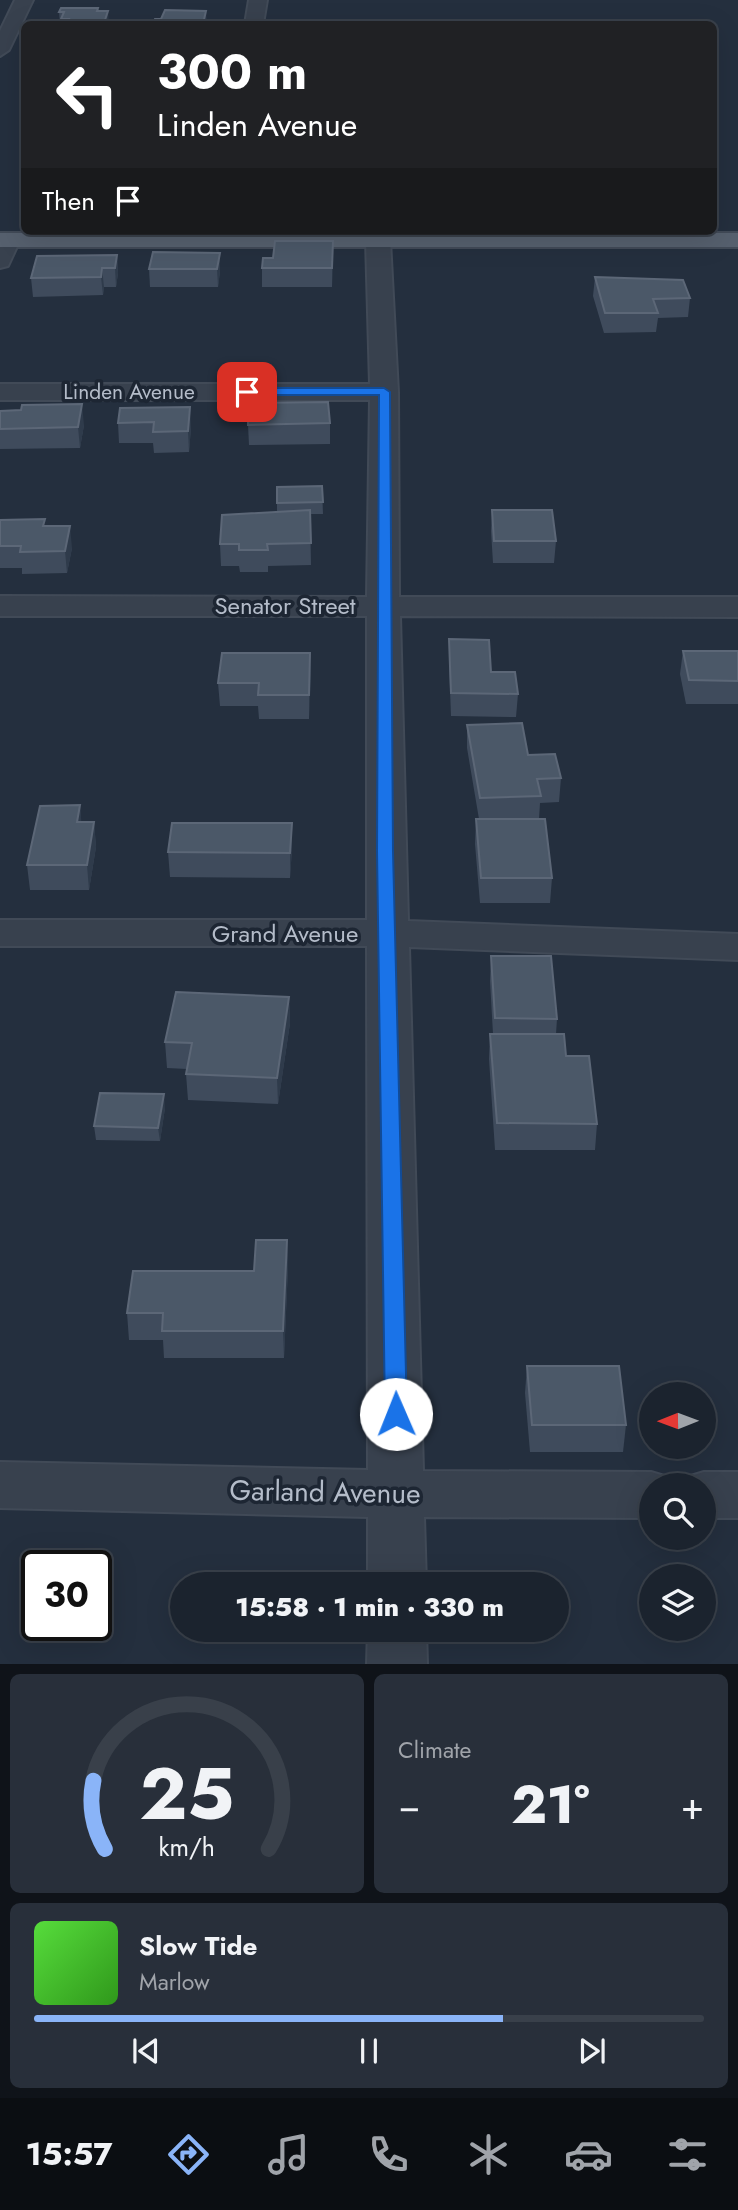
<!DOCTYPE html>
<html lang="en">
<head>
<meta charset="utf-8">
<style>
  body { margin:0; font-family:Jost,sans-serif; background:#282f3a; color:#f1f3f6; height:100vh; display:flex; flex-direction:column; font-size:26px; white-space:nowrap }
  * { box-sizing:border-box; margin:0 }
  p { font-size:23px; color:#a0a4aa }
  .icon { flex:none; width:38px; height:38px; fill:none; stroke:currentColor; stroke-width:2; stroke-linecap:round; stroke-linejoin:round }
  .map { position:relative; height:1664px; overflow:hidden }
  .panel { display:flex; flex-direction:column; gap:10px; padding:10px; background:#0f1319; flex:1 }
  .panel>* { flex:none }
  .top-card { position:absolute; left:21px; top:21px; width:696px; height:214px; border-radius:10px; box-shadow:0 7px 28px #0002,0 0 0 2px #39404a; background:#202124; color:#fff; overflow:hidden }
  .needle { width:46px; rotate:269deg }
  .fabs { position:absolute; left:639px; top:1382px; display:grid; gap:14px }
  .fabs a { display:grid; place-items:center; width:77px; height:77px; border-radius:50%; background:#1b232e; box-shadow:0 7px 28px #0002,0 0 0 2px #39404a; font-size:35px }
  .speed { position:absolute; left:21px; top:1550px; display:flex; gap:14px; font-size:35px; font-weight:700; text-align:center }
  .speed>* { display:grid; place-content:center; width:91px; height:91px; border-radius:50%; background:#1b232e; box-shadow:0 7px 28px #0002,0 0 0 2px #39404a; line-height:1 }
  .speed .limit { border:4px solid #111; border-radius:10px; background:#fff; color:#111 }
  .pin { position:absolute; display:grid; place-items:center; width:60px; height:60px; color:#fff; margin:-30px; border-radius:14px; box-shadow:0 4px 10px #0006 }
  .me { position:absolute; width:77px; margin:-38px; rotate:359deg; stroke-linejoin:round; filter:drop-shadow(0 0 5px #0008) }
  .turn { display:flex; align-items:center; gap:24px; height:147px; padding:0 21px; font-size:32px }
  .turn .icon { width:91px; height:91px; stroke-width:2.5 }
  .turn b { display:block; font-size:49px; line-height:60px }
  .then { display:flex; align-items:center; height:66px; padding:0 21px; background:#0003; gap:14px; font-size:26px }
  .big { font-size:52px; font-weight:800; line-height:1.1 }
  .panel .tile { flex:1; display:flex; flex-direction:column; justify-content:center; gap:10px; min-width:0; padding:0 24px; border-radius:10px; background:#282f3a }
  .panel .dial { align-items:center; gap:0 }
  .dial svg { height:182px; overflow:visible; fill:none; stroke:#39404a; stroke-width:7; stroke-linecap:round; text-anchor:middle }
  .dial text { fill:#f1f3f6; stroke:none }
  .song { display:flex; align-items:center; gap:21px }
  .cover { width:84px; height:84px; border-radius:10px; background:linear-gradient(135deg,hsl(110 70% 55%),hsl(110 70% 35%)) }
  .played { height:7px; border-radius:4px; background:linear-gradient(90deg,#8ab4f8 70%,#39404a 70%) }
  .keys { display:flex; justify-content:space-around; direction:ltr }
  .heat { display:flex; justify-content:space-between; align-items:center; font-size:38px; direction:ltr }
  .panel .tiles { flex:1; display:grid; gap:10px; grid-template-columns:1fr 1fr }
  .tile:last-child { grid-column:span 2 }
  .trip { position:absolute; left:170px; top:1572px; width:399px; height:70px; border-radius:35px; background:#1b232e; box-shadow:0 7px 28px #0002,0 0 0 2px #39404a; font-weight:800; line-height:70px; text-align:center }
  .tab-bar { display:flex; height:112px; justify-content:space-around; align-items:center; background:#0b0e12; color:#a0a4aa }
  .tab-bar .icon { width:49px; height:49px }
  .tab-bar .selected { color:#8ab4f8 }
  .tab-bar b { font-size:32px; color:#f1f3f6 }
  .map>svg:first-child { display:block }
  .lines { fill:none; stroke-linecap:round; stroke-linejoin:round }
  .minor-casing { stroke:#414a57; stroke-width:4 }
  .major-casing { stroke:#414a57; stroke-width:4 }
  .minor { fill:#38414e; fill-rule:evenodd }
  .major { fill:#56606e; fill-rule:evenodd }
  .wall { fill:#3f4b5c }
  .shaded-wall { fill:#2f3b4b }
  .building { fill:#4b5868; stroke:#5c6777; stroke-width:2 }
  .route { fill:#1a73e8; stroke:#114b97; stroke-width:2 }
  .labels { text-anchor:middle; dominant-baseline:central; stroke-width:7; stroke-linejoin:round; paint-order:stroke }
  .far-street-label { font-size:21px; fill:#b4bcc9; stroke:#1d2633 }
  .street-label { font-size:24px; fill:#b4bcc9; stroke:#1d2633 }
  .near-street-label { font-size:28px; fill:#b4bcc9; stroke:#1d2633 }
</style>
</head>
<body>
<div class="map">
<svg width="738" height="1664" viewBox="0 0 738 1664">
  <rect width="100%" height="100%" fill="#242f3e"/>
  <g class="lines">
    <g class="minor-casing">
      <g id="minor">
        <path d="M15,0h18l-24,50 -9,6v-25z"/>
        <path d="M249,0h18l-4,24h-18z"/>
        <path d="M8,233l8,2 4,5 -12,26 -8,2v-33z"/>
        <path d="M378,233l8,2 4,5 8,152 1,205h339v20l-338,-1 8,305 330,13v26l-329,-13 14,524 228,1 20,6 3,8h-23v32l-227,-1 2,67h-58v-67l-368,-9v-46l368,8 -1,-524h-367v-26h367v-304h-367v-20l367,1 3,-197h-370v-16h370l-4,-144 4,-5z"/>
        <path d="M704,1472h34v46h-34v-32h-23l3,-8z"/>
        <path d="M368,1629h58l1,35h-60z"/>
      </g>
    </g>
    <g class="major-casing">
      <rect id="major" x="0" y="233" width="738" height="14"/>
    </g>
    <use href="#minor" class="minor"/>
    <use href="#major" class="major"/>
  </g>
  <g class="wall">
    <path d="M98,8l1,3 10,13h-49l-1,-12z"/>
    <path d="M24,187v24l-2,-18z"/>
    <path d="M333,241l-1,46h-70v-19l11,-10z"/>
    <path d="M220,253v18l-2,16h-68l-1,-18z"/>
    <path d="M117,255l1,18 -2,14h-12l-1,8 -70,2 -2,-19z"/>
    <path d="M595,277l95,21 -2,19 -30,1 -2,14 -52,1 -11,-37z"/>
    <path d="M120,408l71,19 -2,25 -35,1 -1,-10h-34l-1,-20z"/>
    <path d="M21,410l63,15 -4,23 -80,1v-38z"/>
    <path d="M330,423v21l-81,1 -1,-20z"/>
    <path d="M322,486l1,28h-13l1,51 -43,1v6h-28l-1,-6h-18l-1,-22 57,-32v-25z"/>
    <path d="M492,510l64,31 -2,22h-61l-2,-32z"/>
    <path d="M0,520l45,6 27,22 -5,25 -45,1v-6h-22z"/>
    <path d="M449,639l69,55 -2,23 -65,-1 -2,-54z"/>
    <path d="M683,651h55v53h-52l-6,-30z"/>
    <path d="M310,653l-1,66h-50l-1,-13h-38l-2,-23z"/>
    <path d="M467,725l61,30 33,23 -2,24 -19,1 -1,16 13,59 -2,25h-70l-5,-59 1,-25h3l-12,-71z"/>
    <path d="M80,805l1,17h13l2,25 -7,43h-59l-3,-25z"/>
    <path d="M292,848l-2,30 -120,-1 -2,-25z"/>
    <path d="M491,956l66,63 -1,15 41,90 -2,26h-100l-6,-91 1,-25h3l-3,-53z"/>
    <path d="M289,997l1,26 -12,81 -90,-4 -2,-26 1,-5 -20,-1 -2,-26z"/>
    <path d="M165,1108l-5,33 -64,-1 -2,-14z"/>
    <path d="M287,1240l1,27 -4,91h-120l-1,-18h-34l-2,-27 127,-42z"/>
    <path d="M527,1366l99,59 -3,27h-93l-5,-59z"/>
  </g>
  <g class="shaded-wall">
    <path d="M98,8l1,15 9,-12 1,13h-27l15,-13z"/>
    <path d="M206,11l1,13h-4z"/>
    <path d="M333,241v18l-1,28v-19z"/>
    <path d="M220,253v18l-2,16 -1,-18z"/>
    <path d="M117,255l1,18 -2,14 -1,-19z"/>
    <path d="M102,268l2,19 -1,8 -2,-18z"/>
    <path d="M82,404l2,21 -4,23 -2,-21z"/>
    <path d="M190,407l1,20 -2,25 -1,-21z"/>
    <path d="M70,526l2,22 -5,25 -2,-22z"/>
    <path d="M310,653l1,23 -2,43v-24z"/>
    <path d="M80,805l2,25 -5,-8z"/>
    <path d="M94,822l2,25 -7,43 -2,-25z"/>
    <path d="M292,823v25l-2,30v-25z"/>
    <path d="M289,997l1,26 -12,81 -1,-26z"/>
    <path d="M164,1094l1,14 -5,33 -2,-13z"/>
    <path d="M287,1240l1,27 -4,91 -1,-27z"/>
  </g>
  <g class="building">
    <path d="M61,8h37l-1,3h11l-4,12 -37,1 2,-5h-8l3,-7h-5z"/>
    <path d="M165,10l41,1 -3,13h-50l2,-5h6z"/>
    <path d="M275,241h58l-1,27h-70l1,-10h10z"/>
    <path d="M153,252l67,1 -3,16h-68z"/>
    <path d="M117,255l-2,13h-13l-1,9 -70,1 6,-22z"/>
    <path d="M595,277l88,3 7,18 -37,1 5,14h-53z"/>
    <path d="M328,402l2,21 -82,2v-22z"/>
    <path d="M82,404l-4,23 -78,2v-18l21,-1 1,-5z"/>
    <path d="M190,407l-2,24 -35,1 1,-10 -36,1 2,-15z"/>
    <path d="M322,486l1,16 -46,1v-16z"/>
    <path d="M310,510l1,33 -44,1 1,6h-29v-6h-19l2,-29z"/>
    <path d="M492,510h60l4,31h-62z"/>
    <path d="M45,519l-2,7h27l-5,25 -45,1 1,-6h-21v-26z"/>
    <path d="M449,639l40,1 2,32h24l3,22 -67,-1z"/>
    <path d="M683,651h55v30l-49,-1z"/>
    <path d="M222,653h88l-1,42h-51l1,-12h-41z"/>
    <path d="M522,723l6,32 27,-1 6,24 -24,1 4,17 -61,2 -13,-73z"/>
    <path d="M80,805l-3,17h17l-7,43h-60l13,-59z"/>
    <path d="M476,819h69l7,59h-71z"/>
    <path d="M172,823h120l-2,30 -122,-1z"/>
    <path d="M491,956h60l6,63 -62,-1z"/>
    <path d="M176,992l113,5 -12,81 -91,-4 6,-31 -27,-1z"/>
    <path d="M490,1034h74l2,22h23l8,68 -100,-1z"/>
    <path d="M100,1093l64,1 -6,34 -64,-2z"/>
    <path d="M256,1240h31l-4,91h-121l1,-18h-36l6,-42h121z"/>
    <path d="M527,1366h92l7,59h-94z"/>
  </g>
  <path class="route" d="M384,388l6,4 3,459 14,563 -3,6 -8,3 -8,-3 -3,-6 -8,-563 2,-456h-132l-6,-3 6,-4z"/>
  <g class="labels">
    <g class="far-street-label">
      <text x="129" y="392">Linden Avenue</text>
    </g>
    <g class="street-label">
      <text x="285" y="605">Senator Street</text>
      <text x="285" y="933">Grand Avenue</text>
    </g>
    <g class="near-street-label">
      <text transform="translate(325 1492) rotate(1)">Garland Avenue</text>
    </g>
  </g>
</svg>
<div class="fabs">
<a><svg class="needle" viewBox="-14 -14 28 28"><path d="M0-13l5 13h-10z" fill="#e53935"/><path d="M0 13l5-13h-10z" fill="#a0a4aa"/></svg></a>
<a><svg class="icon" aria-label="search" viewBox="0 0 24 24"><circle cx="10" cy="10" r="6"/><path d="M15 15l6 6"/></svg></a>
<a><svg class="icon" aria-label="layers" viewBox="0 0 24 24"><path d="M12 4l9 5-9 5-9-5zM3 14l9 5 9-5"/></svg></a>
</div>
<div class="speed"><div class="limit">30</div></div>
<div class="pin" style="left:247px;top:392px;background:#d93025"><svg class="icon" aria-label="arrive" viewBox="0 0 24 24"><path d="M6 21V4h12l-3 4 3 4H6"/></svg></div>
<svg class="me" style="left:396px;top:1414px" viewBox="-20 -20 40 40"><circle r="19" fill="#fff"/><path d="M0-13L10 11 0 6-10 11z" fill="#1a73e8"/></svg>
<div class="trip">15:58 · 1 min · 330 m</div>
<div class="top-card">
<div class="turn"><svg class="icon" aria-label="left" viewBox="0 0 24 24"><path d="M17 20v-9H6M10 6l-5 5 5 5"/></svg><div><b>300 m</b>Linden Avenue</div></div>
<div class="then">Then<svg class="icon" aria-label="arrive" viewBox="0 0 24 24"><path d="M6 21V4h12l-3 4 3 4H6"/></svg></div>
</div>
</div>
<section class="panel">
<div class="tiles">
<div class="tile dial"><svg viewBox="0 0 100 80">
<path d="M14 69A42 42 0 1 1 86 69"/>
<path d="M14 69A42 42 0 0 1 9 39" stroke="#8ab4f8"/>
<text x="50" y="56" font-size="32" font-weight="700">25</text>
<text x="50" y="72" font-size="11">km/h</text>
</svg></div>
<div class="tile"><p>Climate</p>
<div class="heat"><a>−</a><b class="big">21°</b><a>+</a></div>
</div>
<div class="tile">
<div class="song"><i class="cover"></i><div><b>Slow Tide</b><p>Marlow</p></div></div>
<div class="played"></div>
<div class="keys"><svg class="icon" aria-label="previous" viewBox="0 0 24 24"><path d="M18 5L8 12l10 7zM5 5v14"/></svg><svg class="icon" aria-label="pause" viewBox="0 0 24 24"><path d="M8 5v14M16 5v14"/></svg><svg class="icon" aria-label="next" viewBox="0 0 24 24"><path d="M6 5l10 7-10 7zM19 5v14"/></svg></div>
</div>
</div>
</section>
<nav class="tab-bar">
<b>15:57</b>
<svg class="icon selected" aria-label="directions" viewBox="0 0 24 24"><path d="M12 3l9 9-9 9-9-9zM9 14v-3h6M13 9l2 2-2 2"/></svg>
<svg class="icon" aria-label="music" viewBox="0 0 24 24"><path d="M9 18V5l10-2v13"/><circle cx="6" cy="18" r="3"/><circle cx="16" cy="16" r="3"/></svg>
<svg class="icon" aria-label="phone" viewBox="0 0 24 24"><path d="M5 4h4l2 5-3 2q2 4 5 5l2-3 5 2v4C11 20 4 13 5 4z"/></svg>
<svg class="icon" aria-label="climate" viewBox="0 0 24 24"><path d="M12 3v18M4 7l16 10M4 17L20 7"/></svg>
<svg class="icon" aria-label="car" viewBox="0 0 24 24"><path d="M5 17H2v-5l4-1 3-4h7l3 4 3 1v5h-3M9 17h6M6 11h13"/><circle cx="7" cy="17" r="2"/><circle cx="17" cy="17" r="2"/></svg>
<svg class="icon" aria-label="filters" viewBox="0 0 24 24"><path d="M4 7h16M4 17h16"/><circle cx="9" cy="7" r="2"/><circle cx="15" cy="17" r="2"/></svg>
</nav>
</body>
</html>
